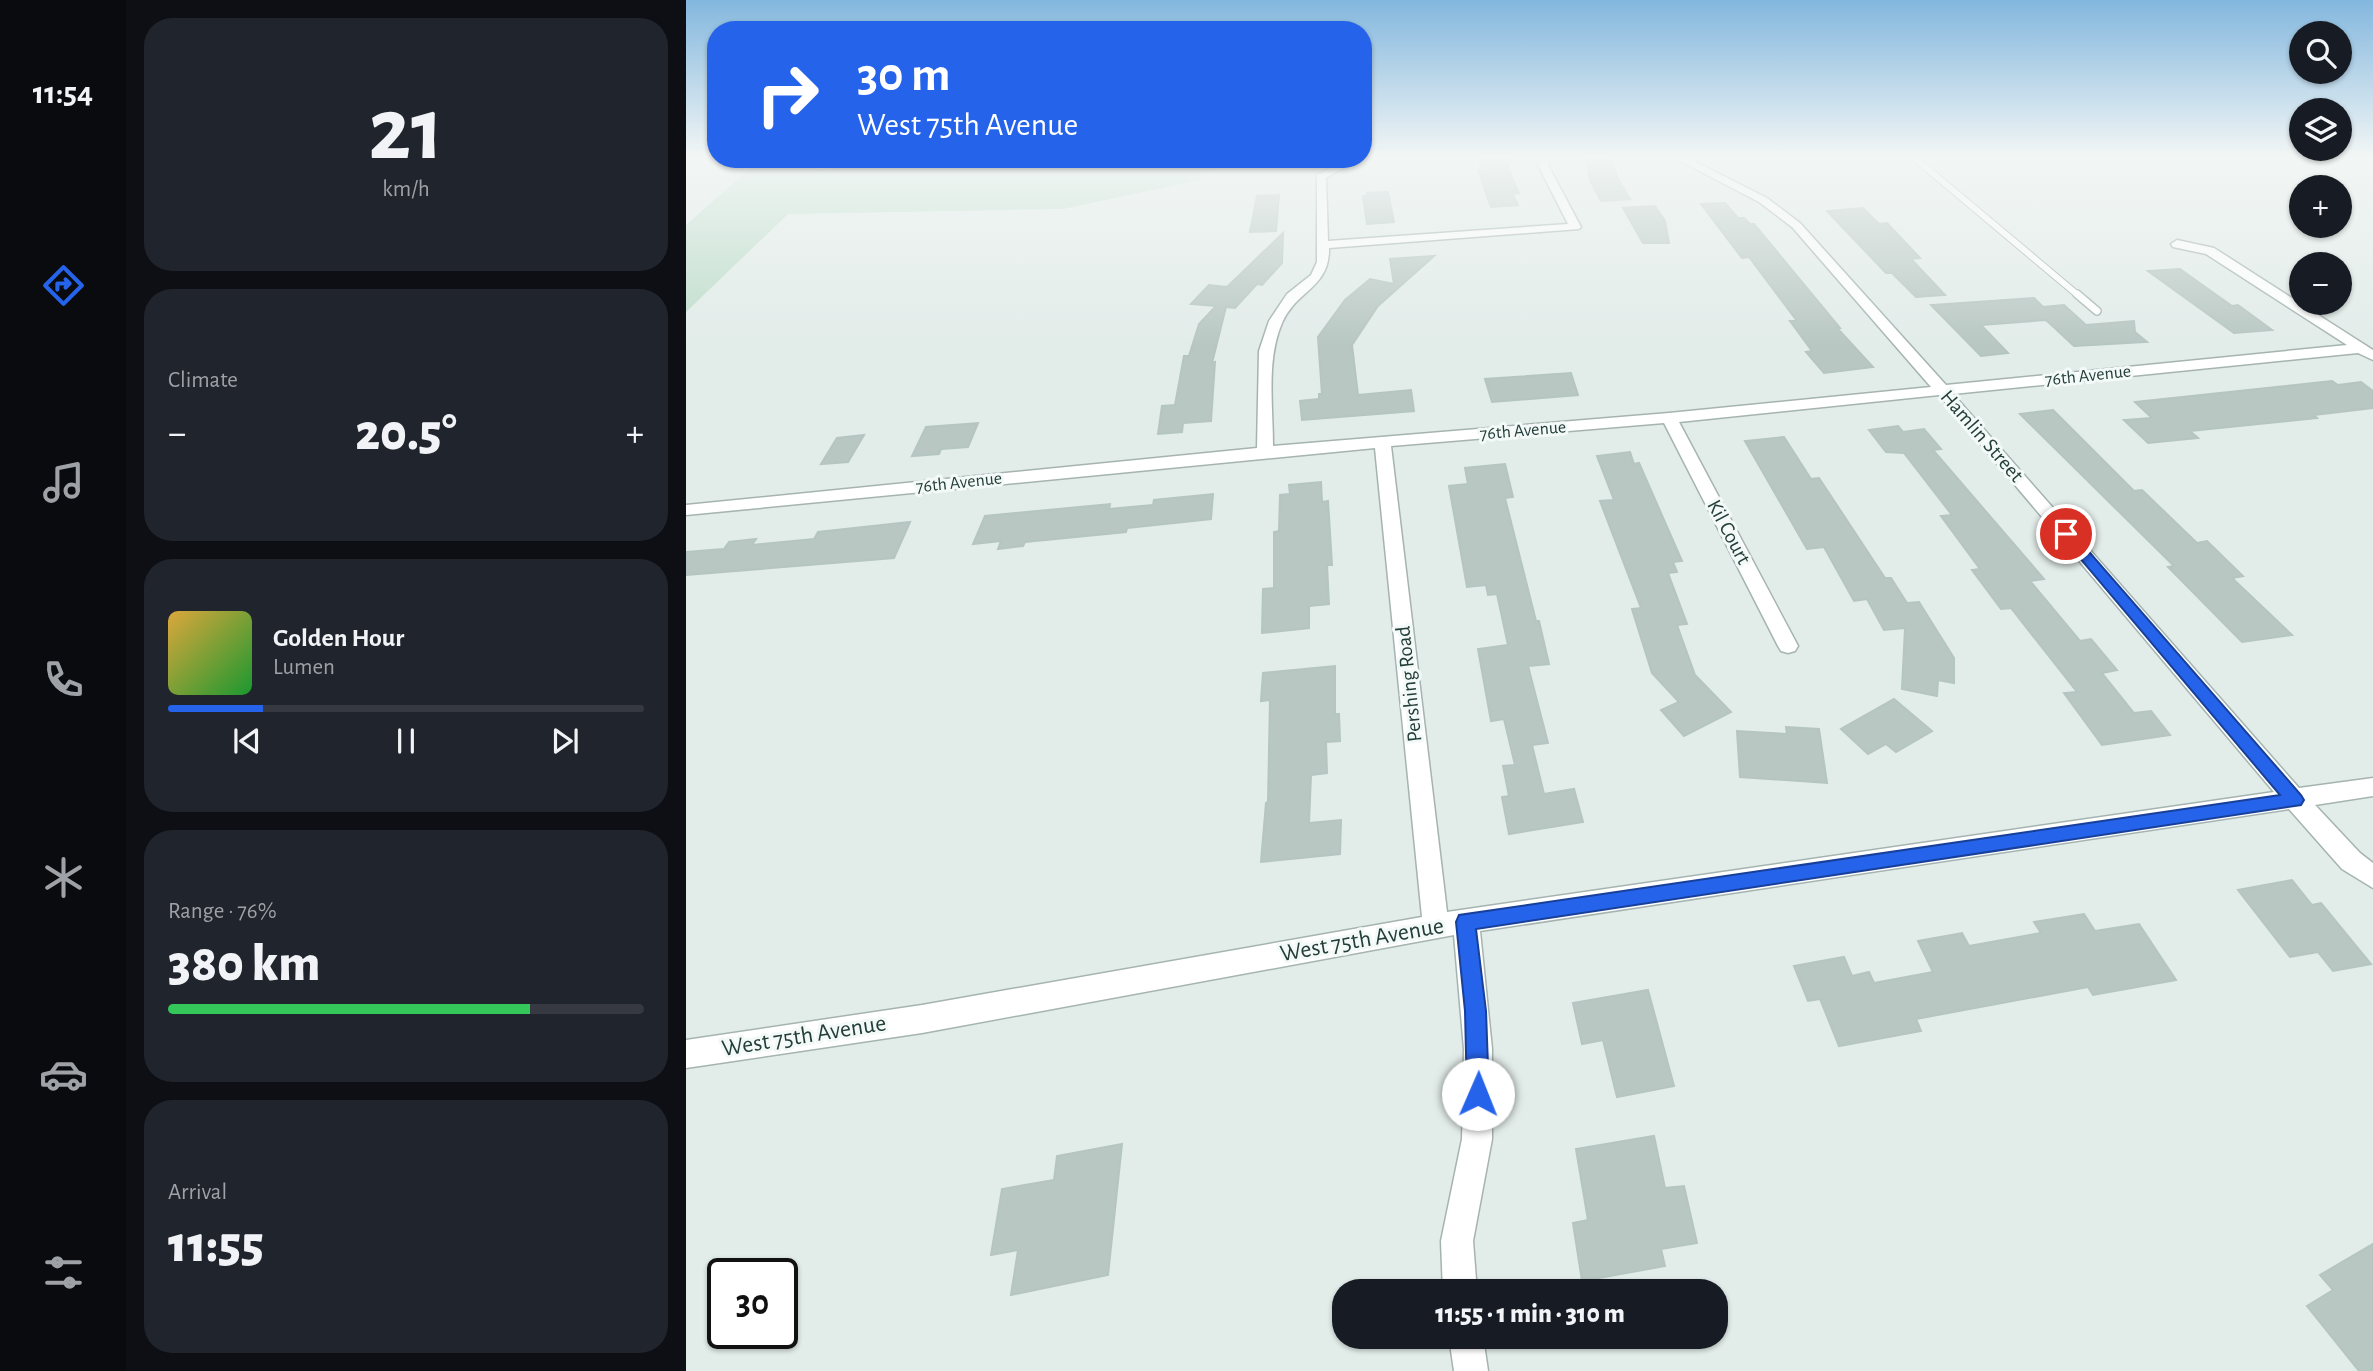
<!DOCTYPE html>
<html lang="en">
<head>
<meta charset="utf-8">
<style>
  body { margin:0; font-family:"Alegreya Sans",sans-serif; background:#20242c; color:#f1f3f6; height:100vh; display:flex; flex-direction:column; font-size:26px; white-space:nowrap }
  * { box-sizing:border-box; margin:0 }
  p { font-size:23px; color:#9ea1a6 }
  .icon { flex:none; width:38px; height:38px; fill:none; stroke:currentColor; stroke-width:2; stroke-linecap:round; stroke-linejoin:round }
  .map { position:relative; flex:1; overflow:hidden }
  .panel { display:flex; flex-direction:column; gap:18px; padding:18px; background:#0d0f14; width:560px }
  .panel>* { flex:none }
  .banner { position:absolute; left:21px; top:21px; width:665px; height:147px; border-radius:28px; box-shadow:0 2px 5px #0004; background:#2563eb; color:#fff; overflow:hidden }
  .controls { position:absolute; left:1603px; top:21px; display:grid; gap:14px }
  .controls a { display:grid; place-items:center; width:63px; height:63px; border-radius:50%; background:#171b24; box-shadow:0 2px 5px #0004; font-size:35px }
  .speed { position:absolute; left:21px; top:1258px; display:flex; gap:14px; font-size:35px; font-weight:700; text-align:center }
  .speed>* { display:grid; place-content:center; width:91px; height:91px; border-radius:50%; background:#171b24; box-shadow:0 2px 5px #0004; line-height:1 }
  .speed .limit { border:4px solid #111; border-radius:10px; background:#fff; color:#111 }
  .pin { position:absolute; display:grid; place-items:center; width:60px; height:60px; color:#fff; margin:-30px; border:4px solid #fff; border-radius:50%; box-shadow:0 2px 7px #0007 }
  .me { position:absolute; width:77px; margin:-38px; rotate:1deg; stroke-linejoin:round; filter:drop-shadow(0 0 5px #0008) }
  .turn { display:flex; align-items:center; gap:24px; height:147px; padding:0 35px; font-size:32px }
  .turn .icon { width:91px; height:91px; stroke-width:2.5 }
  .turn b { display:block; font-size:49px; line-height:60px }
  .big { font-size:52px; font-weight:800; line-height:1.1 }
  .panel .widget { flex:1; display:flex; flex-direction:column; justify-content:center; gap:10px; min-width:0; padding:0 24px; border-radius:28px; background:#20242c }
  .panel .dial { align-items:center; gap:0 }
  .dial b { font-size:91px; line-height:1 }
  .song { display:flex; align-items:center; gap:21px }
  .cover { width:84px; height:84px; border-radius:10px; background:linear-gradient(135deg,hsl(40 70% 55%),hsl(130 70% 35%)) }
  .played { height:7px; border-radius:4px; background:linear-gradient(90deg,#2563eb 20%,#363941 20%) }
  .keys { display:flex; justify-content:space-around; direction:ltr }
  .heat { display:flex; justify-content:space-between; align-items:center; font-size:38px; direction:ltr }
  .charge { height:10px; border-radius:5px; background:linear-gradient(90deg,#34c759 76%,#363941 0) }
  .trip { position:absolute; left:646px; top:1279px; width:396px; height:70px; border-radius:28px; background:#171b24; box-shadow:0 2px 5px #0004; font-weight:800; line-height:70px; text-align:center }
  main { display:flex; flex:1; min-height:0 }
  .dock { display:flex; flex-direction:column; width:126px; justify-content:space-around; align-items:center; background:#090b0e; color:#9ea1a6 }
  .dock .icon { width:49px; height:49px }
  .dock .selected { color:#2563eb }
  .dock b { font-size:32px; color:#f1f3f6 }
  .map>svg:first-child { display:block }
  .green { fill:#bcdcc9 }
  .building { fill:#b8c7c2; stroke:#b5c5c1; stroke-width:2 }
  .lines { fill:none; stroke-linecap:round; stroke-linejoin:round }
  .service-far1-casing { stroke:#a5b4b1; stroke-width:8 }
  .service-casing { stroke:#a5b4b1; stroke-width:10 }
  .minor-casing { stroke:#a5b4b1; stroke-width:3 }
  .service-far1 { stroke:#fff; stroke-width:6 }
  .service { stroke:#fff; stroke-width:7 }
  .minor { fill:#fff; fill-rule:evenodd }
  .route { fill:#2563eb; stroke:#184099; stroke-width:2 }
  .labels { text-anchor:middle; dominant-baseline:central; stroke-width:6; stroke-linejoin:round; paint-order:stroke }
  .far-street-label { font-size:18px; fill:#233d39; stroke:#f3f9f6 }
  .street-label { font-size:21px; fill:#233d39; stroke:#f3f9f6 }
  .near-street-label { font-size:24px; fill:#233d39; stroke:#f3f9f6 }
</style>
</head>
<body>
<main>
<nav class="dock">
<b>11:54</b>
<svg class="icon selected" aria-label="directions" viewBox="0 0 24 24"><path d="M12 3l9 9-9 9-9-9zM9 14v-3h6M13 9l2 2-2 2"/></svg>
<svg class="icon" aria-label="music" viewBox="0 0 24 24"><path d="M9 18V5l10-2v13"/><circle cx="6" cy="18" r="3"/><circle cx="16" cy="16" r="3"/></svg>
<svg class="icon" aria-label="phone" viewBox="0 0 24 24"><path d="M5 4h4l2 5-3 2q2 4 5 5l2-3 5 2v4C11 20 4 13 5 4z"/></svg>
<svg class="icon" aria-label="climate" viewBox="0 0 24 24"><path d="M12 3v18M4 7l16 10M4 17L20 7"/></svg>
<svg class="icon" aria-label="car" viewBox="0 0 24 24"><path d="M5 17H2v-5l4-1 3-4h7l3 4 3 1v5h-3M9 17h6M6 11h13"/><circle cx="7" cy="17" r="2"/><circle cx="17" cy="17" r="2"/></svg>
<svg class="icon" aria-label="filters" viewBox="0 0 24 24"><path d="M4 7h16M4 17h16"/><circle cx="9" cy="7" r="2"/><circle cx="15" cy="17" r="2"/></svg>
</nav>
<section class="panel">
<div class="widget dial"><b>21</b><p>km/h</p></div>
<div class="widget"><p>Climate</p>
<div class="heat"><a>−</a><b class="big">20.5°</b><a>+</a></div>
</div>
<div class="widget">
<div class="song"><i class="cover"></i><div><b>Golden Hour</b><p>Lumen</p></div></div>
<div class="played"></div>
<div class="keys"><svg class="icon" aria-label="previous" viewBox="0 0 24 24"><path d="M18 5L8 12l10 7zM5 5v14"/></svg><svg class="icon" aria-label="pause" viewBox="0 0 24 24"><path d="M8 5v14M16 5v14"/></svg><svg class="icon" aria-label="next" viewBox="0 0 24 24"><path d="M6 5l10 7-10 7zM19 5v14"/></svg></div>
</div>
<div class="widget"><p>Range · 76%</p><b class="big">380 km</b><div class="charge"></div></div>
<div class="widget"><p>Arrival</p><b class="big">11:55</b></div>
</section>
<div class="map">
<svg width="1687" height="1371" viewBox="0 0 1687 1371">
  <rect width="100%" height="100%" fill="#e2ece9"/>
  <path class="green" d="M74,159h512l-72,12 1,9 -138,29 -275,5 -102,98v-87z"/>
  <g class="building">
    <path d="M790,155h37l-5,14 11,24 -6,1 5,11 -27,2 -13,-37h5z"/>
    <path d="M904,155h20l7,22 13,22 -29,2 -11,-21 -5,-22h6z"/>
    <path d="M702,192l6,30 -27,2 -4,-28h4v-3z"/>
    <path d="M593,195l-3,36 -26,1 7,-36z"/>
    <path d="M1039,203l13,15h6l6,6h4l86,104h-3l36,39 -49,6 -18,-21 6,-1 -22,-30h7l-48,-64 -7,1 -41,-54z"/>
    <path d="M969,206l10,15 4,22h-26l-20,-35z"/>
    <path d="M1177,208l16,16 8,-1 33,35 -9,1 34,36 -29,2 -24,-24h-6l-59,-62z"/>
    <path d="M597,233l-1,30 -20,22 -5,-1 -22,24 -9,-1 -14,56 3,-1 -4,59 -28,2 -1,9 -24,2 4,-28 13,-1 9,-49h5l10,-32 17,-18 -25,-2 18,-19 18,2z"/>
    <path d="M748,256l-56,50 -26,39 6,50 53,-5 3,21 -112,9 -2,-19 19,-2v-5h3l-4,-57 27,-37 25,-21 24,5 -4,-25z"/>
    <path d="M1494,269l52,37 6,-1 34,25 -38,3 -86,-62z"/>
    <path d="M1348,298l9,9 21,-2 22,20 48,-4 1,11 12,10 -73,4 -28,-26 -65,5 27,28 -27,3 -50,-51z"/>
    <path d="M885,373l7,22 -86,7 -7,-23z"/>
    <path d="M1646,381l6,4 23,-3 12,9v17l-59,7 3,3 -127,13 8,7 -50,5 -24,-23 28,-2 -17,-16z"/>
    <path d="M1367,410l81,81 8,-1 55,53 10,-2 36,35 -11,2 60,57 -50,7 -74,-75 6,-1 -154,-152z"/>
    <path d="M292,423l-10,24 -27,2 -2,5 -27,2 14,-29z"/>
    <path d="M1212,426l5,6 21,-3 17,20 -8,1 111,129 -14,2 50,60 11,-2 26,31 -15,3 32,40 17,-2 19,24 -68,10 -38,-52 13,-1 -66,-84 -10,1 -29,-39 8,-1 -39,-53 11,-1 -48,-62 -18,-1 -17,-22z"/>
    <path d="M178,435l-16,27 -27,2 16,-26z"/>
    <path d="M1098,437l27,42 8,-1 66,100h6l16,25 12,-1 35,56v25l-16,-3 -1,16 -35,-7 3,-61 -21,2 -17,-31 -13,2 -30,-54 -17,2 -62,-108z"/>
    <path d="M944,452l4,12 5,-1 43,98 -9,1 4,10 -9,1 19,51 -10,1 18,50 36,37 -47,24 -23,-26 18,-8 -27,-29 -20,-64 9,-1 -41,-107 14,-1 -17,-44z"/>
    <path d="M819,464l8,33 -8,1 31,123h3l10,43 -21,2 20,77 -16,2 12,49 30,-5 9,33 -74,12 -7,-37 7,-1 -6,-30 12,-1 -11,-46 -13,2 -13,-72 30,-4 -11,-51 -9,1 -2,-10 -19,2 -18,-101 19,-2 -3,-16z"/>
    <path d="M635,482l1,20 6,-1 4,64h-5l2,39 -20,2v22l-47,5 1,-44 11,-1v-56l5,-1 1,-36 10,-1 -1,-9z"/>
    <path d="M527,494l-2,25 -84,9 -1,4 -101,10 -2,4 -25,3 3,-8 -28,3 12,-28 125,-12 -1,5 44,-4 1,-5z"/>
    <path d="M224,522l-16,36 -208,17v-23l38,-3 5,-7 27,-3 -4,6 62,-6 4,-7z"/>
    <path d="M649,666v48h4l1,27 -14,1 1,31 -16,2 -2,48 32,-3 -1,34 -79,8 5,-59 2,-1 2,-102 -9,1 2,-28z"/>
    <path d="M1208,699l38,32 -36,21 -10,-8 -18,10 -27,-25z"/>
    <path d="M1100,727l33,2 8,54 -87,-6 -3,-46 50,3z"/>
    <path d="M1606,880l20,25 9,-2 50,61 -38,7 -15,-19 -28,5 -52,-67z"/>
    <path d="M1398,914l11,17 44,-7 37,56 -83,15 -5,-8 -172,32 5,12 -82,15 -19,-47 -12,2 -14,-35 50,-9 8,19 17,-4 5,11 59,-11 -15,-31 44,-8 7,13 72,-13 -7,-11z"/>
    <path d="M962,990l26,96 -57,11 -14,-57 -21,4 -9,-41z"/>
    <path d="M968,1136l11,52 19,-2 13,57 -36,6 4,17 -83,15 -9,-58 15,-3 -12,-71z"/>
    <path d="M436,1144l-14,131 -97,20 7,-45 -27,5 11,-66 52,-9 3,-24z"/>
    <path d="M1687,1244v127h-14l-52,-65 26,-16 -13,-15z"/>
  </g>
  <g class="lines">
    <g class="service-far1-casing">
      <g id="service-far1">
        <path d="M1225,155l168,141"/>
        <path d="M123,159l7,7 118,-7"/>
      </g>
    </g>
    <g class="service-casing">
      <path id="service" d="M1391,294l20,17"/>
    </g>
    <g class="minor-casing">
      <g id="minor">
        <path d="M856,155h10l-4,10 33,62 -2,2 -250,19c1,40 -33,42 -47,75 -16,37 -9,83 -9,123l396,-33 262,-26 -139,-160 -33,-25 -90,-47h13l85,43 33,25 146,162 401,-40 -141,-91 -33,-7 -2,-3 6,-4 37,8 159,102v10l-15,-7 -405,41 346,394 74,-10v18l-58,9 45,48 13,10v25l-31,-19 -53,-60 -809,122 12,118v90l-19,102 4,51h-34l-2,-51 21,-102 2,-90 -10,-114 -532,98 -236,35v-28l236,-35 500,-88 -47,-469 -689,67v-10l571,-57 2,-97 10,-30 18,-27 24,-19 6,-13v-87l17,-9 9,2 -17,10 2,63 240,-17 -30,-59zM1253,395l335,397 -827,120 -56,-466 273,-23 114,223 3,5 7,2 7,-2 3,-5 -119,-224z"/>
        <path d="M763,1337h34l5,34h-34z"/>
      </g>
    </g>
    <use href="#service-far1" class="service-far1"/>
    <use href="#service" class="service"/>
    <use href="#minor" class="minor"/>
  </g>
  <linearGradient id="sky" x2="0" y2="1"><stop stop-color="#83b7de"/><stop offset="0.45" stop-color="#f2f6f5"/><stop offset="1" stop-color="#f2f6f5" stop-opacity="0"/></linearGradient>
  <rect width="1687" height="347" fill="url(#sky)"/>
  <path class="route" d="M1380,529l5,2 230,264 3,5 -3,5 -825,124 10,82 3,83 -3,8 -8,3 -8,-3 -3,-8 -2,-83 -9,-89 3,-7 821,-120 -218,-258 -2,-3z"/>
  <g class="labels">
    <g class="far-street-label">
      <text transform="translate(1402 376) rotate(-6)">76th Avenue</text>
      <text transform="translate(837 431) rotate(-5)">76th Avenue</text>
      <text transform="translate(273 483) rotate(-6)">76th Avenue</text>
    </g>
    <g class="street-label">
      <text transform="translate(1296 436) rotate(49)">Hamlin Street</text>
      <text transform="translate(1043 532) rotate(62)">Kil Court</text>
      <text transform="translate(723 684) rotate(-96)">Pershing Road</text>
    </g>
    <g class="near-street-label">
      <text transform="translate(676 940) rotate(-10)">West 75th Avenue</text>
      <text transform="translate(118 1036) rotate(-9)">West 75th Avenue</text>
    </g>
  </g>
</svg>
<div class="controls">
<a><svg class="icon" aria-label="search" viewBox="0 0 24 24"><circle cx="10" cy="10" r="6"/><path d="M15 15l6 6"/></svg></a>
<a><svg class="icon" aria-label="layers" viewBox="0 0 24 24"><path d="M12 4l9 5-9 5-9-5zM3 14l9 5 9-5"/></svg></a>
<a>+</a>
<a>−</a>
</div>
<div class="speed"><div class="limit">30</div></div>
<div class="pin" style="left:1380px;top:534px;background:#d93025"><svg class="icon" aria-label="arrive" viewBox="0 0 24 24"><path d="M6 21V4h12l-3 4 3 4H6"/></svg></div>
<svg class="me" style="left:792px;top:1094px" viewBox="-20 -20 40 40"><circle r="19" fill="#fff"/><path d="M0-13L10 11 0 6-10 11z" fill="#2563eb"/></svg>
<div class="trip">11:55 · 1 min · 310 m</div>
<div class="banner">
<div class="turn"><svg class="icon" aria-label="right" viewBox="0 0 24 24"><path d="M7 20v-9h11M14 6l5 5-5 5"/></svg><div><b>30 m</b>West 75th Avenue</div></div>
</div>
</div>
</main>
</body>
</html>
